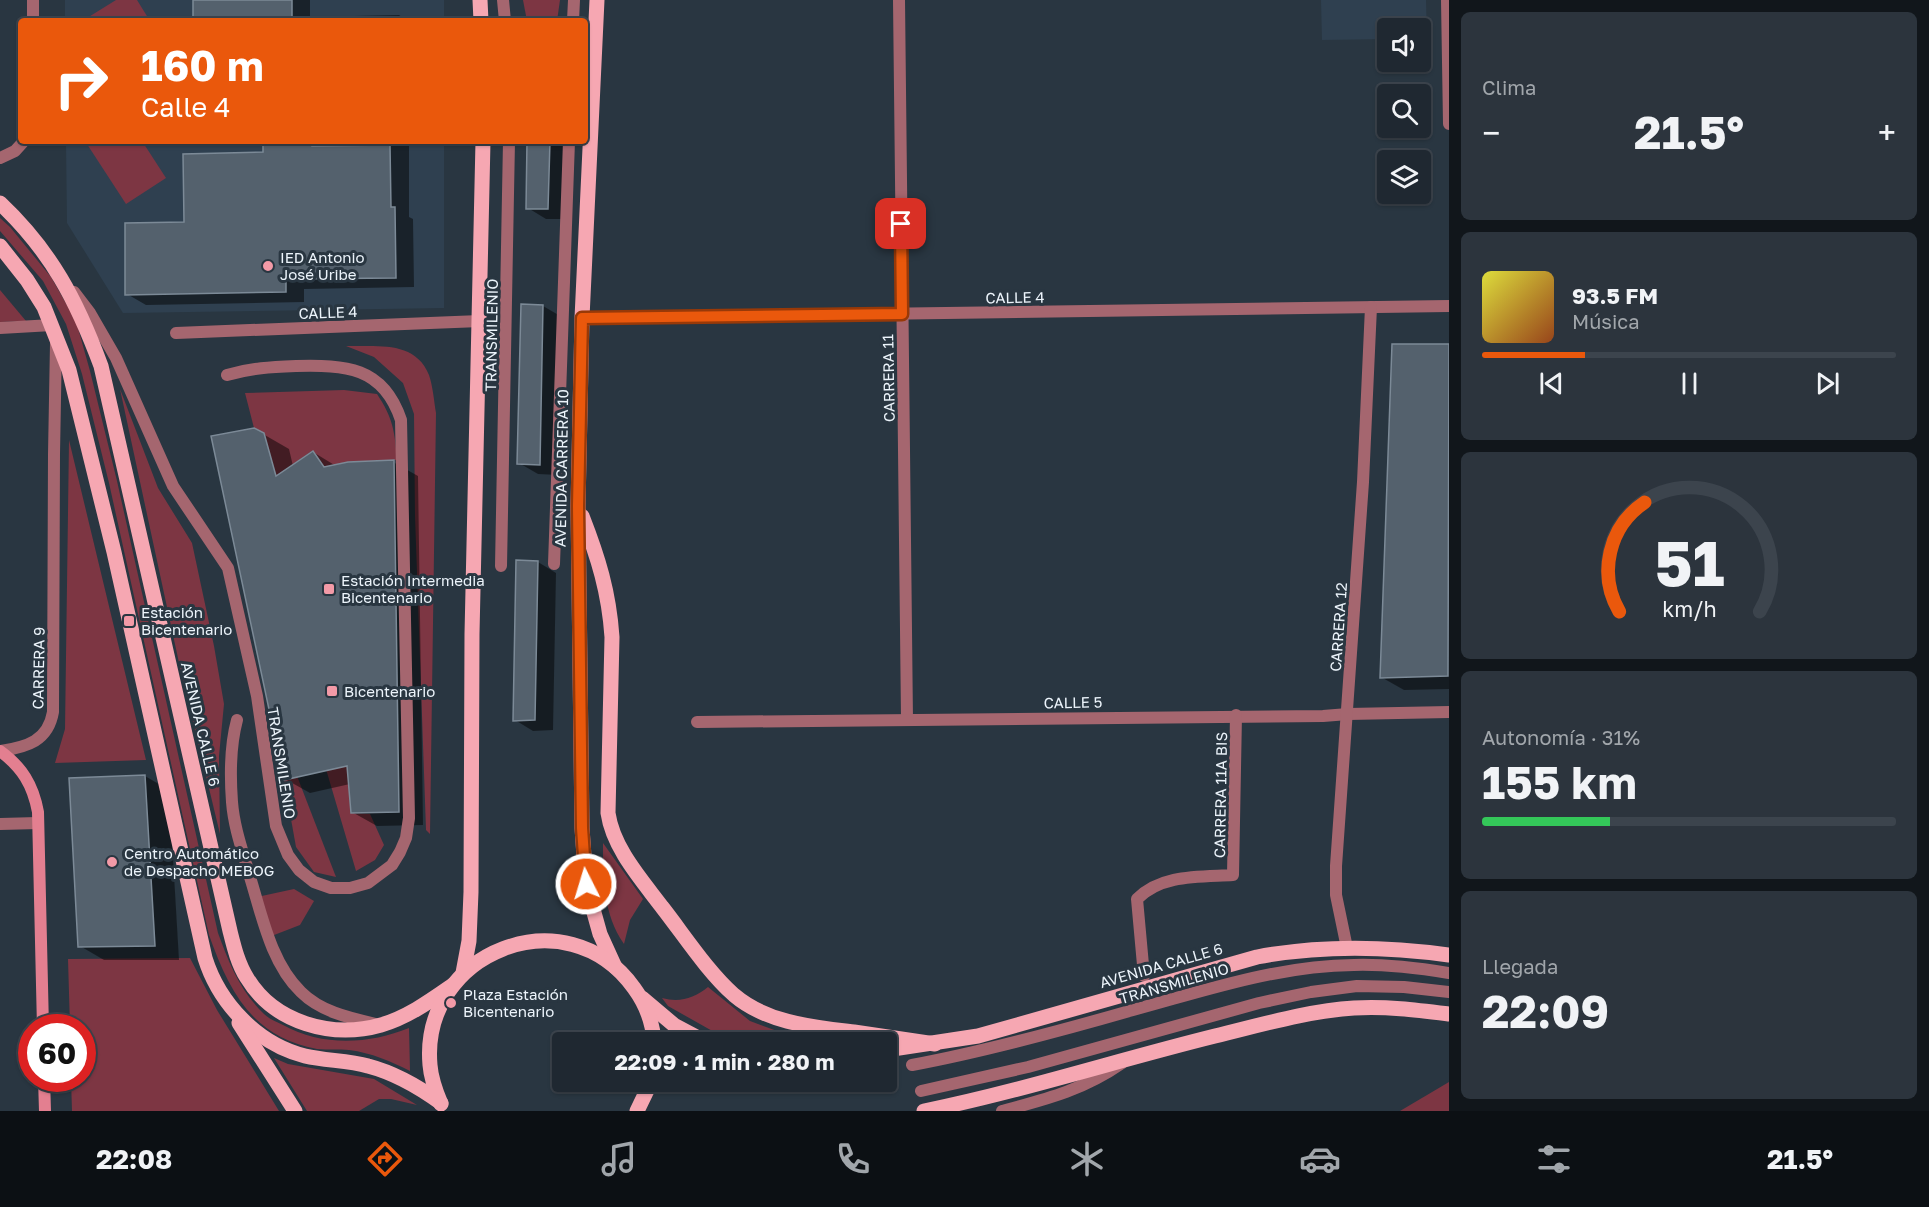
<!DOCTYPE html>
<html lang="es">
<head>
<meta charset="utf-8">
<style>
  body { margin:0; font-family:"Golos Text",sans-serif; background:#2c343d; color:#f1f3f6; height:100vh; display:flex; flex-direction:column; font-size:22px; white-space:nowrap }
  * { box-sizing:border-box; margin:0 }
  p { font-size:20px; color:#a1a6ab }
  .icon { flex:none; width:33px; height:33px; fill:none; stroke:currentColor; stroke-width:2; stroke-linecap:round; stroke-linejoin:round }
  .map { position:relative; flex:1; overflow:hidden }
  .sheet { display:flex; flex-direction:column; gap:12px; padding:12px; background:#11161b; width:480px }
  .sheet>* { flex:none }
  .banner { position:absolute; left:18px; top:18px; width:570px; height:126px; border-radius:6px; box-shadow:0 2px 4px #0004,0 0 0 2px #3c444d; background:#ea580c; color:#fff; overflow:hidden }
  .buttons { position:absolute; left:1377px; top:18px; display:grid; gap:12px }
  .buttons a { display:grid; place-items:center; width:54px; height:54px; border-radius:6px; background:#1f2831; box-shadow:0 2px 4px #0004,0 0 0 2px #3c444d; font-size:30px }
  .speed { position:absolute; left:18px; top:1014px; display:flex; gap:12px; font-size:30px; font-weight:700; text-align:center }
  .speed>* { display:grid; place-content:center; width:78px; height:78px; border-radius:50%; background:#1f2831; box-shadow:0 2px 4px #0004,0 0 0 2px #3c444d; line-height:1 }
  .speed .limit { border:9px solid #d22; background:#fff; color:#111 }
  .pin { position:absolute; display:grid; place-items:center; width:51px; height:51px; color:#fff; margin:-26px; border-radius:12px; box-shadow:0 3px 9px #0006 }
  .me { position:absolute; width:66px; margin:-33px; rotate:355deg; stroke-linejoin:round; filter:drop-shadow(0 0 4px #0008) }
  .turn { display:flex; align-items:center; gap:21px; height:126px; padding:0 24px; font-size:27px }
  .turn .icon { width:78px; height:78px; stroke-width:2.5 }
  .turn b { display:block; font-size:42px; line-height:51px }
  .big { font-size:45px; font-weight:700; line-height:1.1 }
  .sheet .widget { flex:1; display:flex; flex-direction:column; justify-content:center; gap:9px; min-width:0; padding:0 21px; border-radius:9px; background:#2c343d }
  .sheet .dial { align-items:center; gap:0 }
  .dial svg { height:156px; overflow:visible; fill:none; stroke:#3c444d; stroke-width:7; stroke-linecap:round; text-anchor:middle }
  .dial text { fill:#f1f3f6; stroke:none }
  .song { display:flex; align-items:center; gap:18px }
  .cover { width:72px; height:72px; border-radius:9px; background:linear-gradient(135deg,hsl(60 70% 55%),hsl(20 70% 35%)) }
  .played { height:6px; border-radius:3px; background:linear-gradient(90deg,#ea580c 25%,#3c444d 25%) }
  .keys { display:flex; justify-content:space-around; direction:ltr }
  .heat { display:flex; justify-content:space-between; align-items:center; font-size:33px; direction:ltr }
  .charge { height:9px; border-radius:4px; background:linear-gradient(90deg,#34c759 31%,#3c444d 0) }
  .trip { position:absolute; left:552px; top:1032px; width:345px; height:60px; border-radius:6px; background:#1f2831; box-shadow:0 2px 4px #0004,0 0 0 2px #3c444d; font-weight:700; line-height:60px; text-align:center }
  .tab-bar { display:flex; height:96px; justify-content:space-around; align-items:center; background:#0c1014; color:#a1a6ab }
  .tab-bar .icon { width:42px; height:42px }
  .tab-bar .current { color:#ea580c }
  .tab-bar b { font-size:27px; color:#f1f3f6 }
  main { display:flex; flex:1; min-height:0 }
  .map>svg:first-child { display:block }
  .built { fill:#2f4050 }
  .green { fill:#7d3643 }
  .shadow { fill:#0007 }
  .building { fill:#54616d; stroke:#7c8a97; stroke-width:1.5 }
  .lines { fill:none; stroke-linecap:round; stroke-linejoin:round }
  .lane { stroke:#a5666f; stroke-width:12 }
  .street { stroke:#a5666f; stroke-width:12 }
  .secondary { stroke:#e37f90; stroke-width:12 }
  .primary { stroke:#f6a7b2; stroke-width:15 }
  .route-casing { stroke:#983908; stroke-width:15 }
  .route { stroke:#ea580c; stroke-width:10 }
  .poi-dot { fill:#f39aa7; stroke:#293641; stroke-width:2 }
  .labels { text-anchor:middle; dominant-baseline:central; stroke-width:6; stroke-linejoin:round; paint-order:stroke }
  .poi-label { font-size:15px; fill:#ecf4fb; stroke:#293641; text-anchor:start }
  .street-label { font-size:15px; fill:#ecf4fb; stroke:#293641 }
</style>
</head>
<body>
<main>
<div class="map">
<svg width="1449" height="1111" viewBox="0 0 1449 1111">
  <rect width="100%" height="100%" fill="#293641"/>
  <g class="built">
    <rect x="65" y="0" width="379" height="21"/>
    <path d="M1321,0h105l1,39h-6l-1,-11h-32l-1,11 -65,1z"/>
    <path d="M66,141h378v167l-321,5 -56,-90z"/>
  </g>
  <g class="green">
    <path d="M116,0h21l13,21h-61l-2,-3z"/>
    <path d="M523,0h37l-3,21h-30z"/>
    <path d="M85,141h57l24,37 -40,26z"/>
    <path d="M0,218l10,9 41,50 25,44 14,50 27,110 101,452c11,30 22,58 46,81 5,5 13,8 19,11 39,22 87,19 126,3l1,43c-20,-10 -38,-18 -61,-21 -10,-1 -21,0 -32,-1 -65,-12 -88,-58 -108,-114l-100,-452 -27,-109 -16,-50 -23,-43 -43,-50z"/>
    <path d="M0,290l26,31 -26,1z"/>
    <path d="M346,346c31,1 69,-6 83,29 4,12 5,26 7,38l-6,421 -4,-4 -11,-315 -1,-101 -11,-31 -29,-26z"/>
    <path d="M120,389l38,99 34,55 22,103 10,58 -5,52 1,78 -39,-162z"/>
    <path d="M344,390l33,4c16,24 18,38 20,66l-49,2 -24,5 -12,-16 -36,25 -12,-43 -10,-5 -9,-35z"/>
    <path d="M69,440l77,320 -91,3 10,-34z"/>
    <path d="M347,766l4,47 19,1 14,31 -9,15 -19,11 -30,-102z"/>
    <path d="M297,776l39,101 -22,-5 -18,-25 -12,-67z"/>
    <path d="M603,843l40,56 -13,21 -6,24c-21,-30 -21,-66 -21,-101z"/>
    <path d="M294,889l20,12 -14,24 -31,12 -12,-40z"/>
    <path d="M190,958l27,52 62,101h-207l-1,-32 11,-1v-50l-12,-1 -2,-68z"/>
    <path d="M708,987l42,34 49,18 -41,3 -35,-5 -55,-31 -6,-8c18,5 32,0 46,-11z"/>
    <path d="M274,1058l14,6 86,15 43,26 -26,-6h-12l-20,12h-52z"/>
    <path d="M1449,1082v29h-49z"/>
  </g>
  <g class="shadow">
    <path d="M194,0h116v17l89,-2 9,6h-213z"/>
    <path d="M264,141h145v76l4,2 1,68 -110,2v13l-158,3 -19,-11 58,-70 79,-70z"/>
    <path d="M529,141h39l-1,78h-21l-18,-11z"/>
    <path d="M543,306l19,11 -4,158 -20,-1 -19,-11z"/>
    <path d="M1394,345l55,1v343l-45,1 -23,-13z"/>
    <path d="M263,434l26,15 4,17 20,-14 23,14 57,-4 25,14 5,349 -46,1 -25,-14 -2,-28 -40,9 -25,-14z"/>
    <path d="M538,562l18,11 -3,157 -20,1 -18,-11z"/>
    <path d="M145,776l24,14 10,170h-75l-24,-14z"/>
  </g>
  <g class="building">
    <rect x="193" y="0" width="99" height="21"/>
    <path d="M263,141h49v5l78,-1 1,62h4l1,71 -110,1v13l-161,3v-72l59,-1 -1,-68 80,-2z"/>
    <path d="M527,141h23l-2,68h-22z"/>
    <path d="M521,304l22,1 -3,160 -23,-1z"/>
    <path d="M1392,344h57l-1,332 -68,2z"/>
    <path d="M254,428l10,5 12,43 37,-25 11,16 24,-5 46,-2 5,352 -48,1 -4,-47 -63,14 -73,-344z"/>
    <path d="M516,560l22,1 -3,159 -22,1z"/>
    <path d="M145,775l10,171 -77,1 -9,-169z"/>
  </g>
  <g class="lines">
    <g class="lane">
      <path d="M503,0l2,21"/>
      <path d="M573,21l1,-21"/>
      <path d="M74,292l16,21 26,45 57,128 55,82 29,128 19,130 12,29 11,15 15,12 17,6h19l18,-5 24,-18 8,-13 6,-14 3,-20 -8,-398c-18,-54 -56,-55 -105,-54 -24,1 -46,2 -69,9"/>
      <path d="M554,564l15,-423"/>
      <path d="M501,566l8,-425"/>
      <path d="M237,720c-7,26 -7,55 -5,82 2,26 11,50 18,75 12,39 21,86 51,115 20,20 49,26 75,32"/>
      <path d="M0,824l38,-1"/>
      <path d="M912,1065c75,-14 148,-34 221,-55 74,-20 143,-44 221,-45 32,-1 64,3 95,8"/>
      <path d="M921,1091l107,-24 231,-64 52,-11 46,-6 47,1 45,5"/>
      <path d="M1002,1111c45,-12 81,-21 120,-48"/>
    </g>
    <g class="street">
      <path d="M899,0l8,720"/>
      <path d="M1447,0l2,124"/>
      <path d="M33,21v-21"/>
      <path d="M0,158l15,-7 9,-10"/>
      <path d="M582,318l867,-12"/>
      <path d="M0,328l52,-3"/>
      <path d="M176,333l304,-12"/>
      <path d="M697,722l626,-6 25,-2 101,-2"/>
      <path d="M1,751c26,-4 47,-10 52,-39l1,-258 2,-111"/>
      <path d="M1347,948l-11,-53v-29l27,-384 8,-175"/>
      <path d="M1144,976l-7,-77c24,-25 63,-22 96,-24l3,-160"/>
    </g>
    <g class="secondary">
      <path d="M0,751c22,16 33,34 38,61l5,216"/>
      <path d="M44,1078l1,33"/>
    </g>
    <g class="primary">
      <path d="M480,0l1,21"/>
      <path d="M597,0l-15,318 -4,188 4,322 4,56 14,50 15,33"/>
      <path d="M0,203c51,48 77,98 101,163l129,565c4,16 8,33 17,47 27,45 85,61 134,47 27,-8 49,-24 72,-40"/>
      <path d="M0,246l27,34 17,27 25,63 45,182 91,406c14,45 52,86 100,98 21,5 43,4 63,10 27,7 51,21 73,37"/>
      <path d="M582,516c16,41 27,76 30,121l-4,176c5,35 33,66 54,94 22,28 45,64 72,88 33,28 78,32 120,37 27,4 54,8 81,12"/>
      <path d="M463,973l6,-32 2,-49 1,-258 11,-493"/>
      <path d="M642,998l32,27 32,17"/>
      <path d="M239,1023l56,88"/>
      <path d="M886,1050l92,-14 279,-79c63,-12 128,-11 192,-2"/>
      <path d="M441,1104c-5,-12 -10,-25 -11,-39 -10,-113 137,-171 204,-77 11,15 19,35 20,54"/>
      <path d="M637,1111l14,-29"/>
      <path d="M924,1111c98,-20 194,-51 291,-75 46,-11 92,-25 139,-28 32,-2 63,2 95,6"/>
    </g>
  </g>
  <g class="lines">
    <g class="route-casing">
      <path id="route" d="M586,884l-4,-56 -4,-322 4,-188 320,-4 -1,-90"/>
    </g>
    <use href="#route" class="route"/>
  </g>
  <g class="poi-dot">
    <circle cx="268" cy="266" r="6"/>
    <rect x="323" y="583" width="12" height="12" rx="3"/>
    <rect x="123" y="615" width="12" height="12" rx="3"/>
    <rect x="326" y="685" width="12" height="12" rx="3"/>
    <circle cx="112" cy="862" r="6"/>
    <circle cx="451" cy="1003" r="6"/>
  </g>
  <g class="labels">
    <g class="poi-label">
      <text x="280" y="257">IED Antonio<tspan x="280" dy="17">José Uribe</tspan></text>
      <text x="341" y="580">Estación Intermedia<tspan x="341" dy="17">Bicentenario</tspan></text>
      <text x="141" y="612">Estación<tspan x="141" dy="17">Bicentenario</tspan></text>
      <text x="344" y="691">Bicentenario</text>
      <text x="124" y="853">Centro Automático<tspan x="124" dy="17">de Despacho MEBOG</tspan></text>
      <text x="463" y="994">Plaza Estación<tspan x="463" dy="17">Bicentenario</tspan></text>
    </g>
    <g class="street-label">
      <text transform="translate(1015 297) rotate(-1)">CALLE 4</text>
      <text transform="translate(328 312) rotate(-2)">CALLE 4</text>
      <text transform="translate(491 335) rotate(-89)">TRANSMILENIO</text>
      <text transform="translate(888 378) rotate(-91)">CARRERA 11</text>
      <text transform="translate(561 468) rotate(-89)">AVENIDA CARRERA 10</text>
      <text transform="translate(1338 627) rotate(-86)">CARRERA 12</text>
      <text transform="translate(38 668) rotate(-89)">CARRERA 9</text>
      <text transform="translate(1073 702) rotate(-1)">CALLE 5</text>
      <text transform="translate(201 724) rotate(77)">AVENIDA CALLE 6</text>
      <text transform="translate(282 763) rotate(81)">TRANSMILENIO</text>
      <text transform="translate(1220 795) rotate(-89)">CARRERA 11A BIS</text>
      <text transform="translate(1161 965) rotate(-16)">AVENIDA CALLE 6</text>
      <text transform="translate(1174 983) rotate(-16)">TRANSMILENIO</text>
    </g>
  </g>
</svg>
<div class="buttons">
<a><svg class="icon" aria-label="sound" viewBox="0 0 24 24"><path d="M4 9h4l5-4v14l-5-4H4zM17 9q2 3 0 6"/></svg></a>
<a><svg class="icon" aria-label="search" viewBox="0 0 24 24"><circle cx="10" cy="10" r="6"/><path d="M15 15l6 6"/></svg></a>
<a><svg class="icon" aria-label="layers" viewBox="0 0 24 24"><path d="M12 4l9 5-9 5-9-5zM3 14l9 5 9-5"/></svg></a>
</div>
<div class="speed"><div class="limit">60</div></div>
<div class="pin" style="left:901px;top:224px;background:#d93025"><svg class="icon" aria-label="arrive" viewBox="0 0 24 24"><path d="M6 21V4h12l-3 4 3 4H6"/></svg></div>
<svg class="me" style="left:586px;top:884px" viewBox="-20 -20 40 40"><circle r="17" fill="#ea580c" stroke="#fff" stroke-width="3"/><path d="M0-11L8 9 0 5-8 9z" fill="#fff"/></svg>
<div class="trip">22:09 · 1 min · 280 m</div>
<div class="banner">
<div class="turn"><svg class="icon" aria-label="right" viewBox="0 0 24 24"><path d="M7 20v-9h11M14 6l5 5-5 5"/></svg><div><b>160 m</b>Calle 4</div></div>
</div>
</div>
<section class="sheet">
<div class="widget"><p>Clima</p>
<div class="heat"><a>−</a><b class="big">21.5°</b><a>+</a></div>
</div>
<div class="widget">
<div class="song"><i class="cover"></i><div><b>93.5 FM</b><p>Música</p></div></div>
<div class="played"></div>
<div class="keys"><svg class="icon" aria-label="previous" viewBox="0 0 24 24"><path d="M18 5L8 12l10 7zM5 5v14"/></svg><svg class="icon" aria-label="pause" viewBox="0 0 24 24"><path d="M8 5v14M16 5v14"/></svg><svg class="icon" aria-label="next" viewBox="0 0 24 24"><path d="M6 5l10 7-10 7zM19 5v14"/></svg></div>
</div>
<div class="widget dial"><svg viewBox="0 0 100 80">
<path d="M14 69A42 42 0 1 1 86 69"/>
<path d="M14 69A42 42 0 0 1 27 13" stroke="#ea580c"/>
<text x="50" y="56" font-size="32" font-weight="700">51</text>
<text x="50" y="72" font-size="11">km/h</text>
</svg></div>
<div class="widget"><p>Autonomía · 31%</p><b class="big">155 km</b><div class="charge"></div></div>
<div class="widget"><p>Llegada</p><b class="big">22:09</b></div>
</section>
</main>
<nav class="tab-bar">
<b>22:08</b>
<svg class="icon current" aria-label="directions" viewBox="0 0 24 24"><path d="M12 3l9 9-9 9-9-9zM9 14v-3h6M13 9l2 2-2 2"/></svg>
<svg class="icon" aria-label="music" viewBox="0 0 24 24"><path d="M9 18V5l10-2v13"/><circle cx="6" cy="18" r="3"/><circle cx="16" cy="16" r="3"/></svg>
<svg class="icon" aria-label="phone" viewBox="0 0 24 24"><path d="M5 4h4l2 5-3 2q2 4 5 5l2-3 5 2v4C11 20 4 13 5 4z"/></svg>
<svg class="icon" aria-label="climate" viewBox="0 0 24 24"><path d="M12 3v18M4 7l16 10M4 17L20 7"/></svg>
<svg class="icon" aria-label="car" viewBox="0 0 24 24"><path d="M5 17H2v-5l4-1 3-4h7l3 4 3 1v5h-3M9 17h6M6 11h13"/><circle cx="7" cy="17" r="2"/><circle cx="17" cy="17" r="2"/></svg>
<svg class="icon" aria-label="filters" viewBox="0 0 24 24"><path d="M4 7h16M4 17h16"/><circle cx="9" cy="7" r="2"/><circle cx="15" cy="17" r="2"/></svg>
<b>21.5°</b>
</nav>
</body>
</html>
